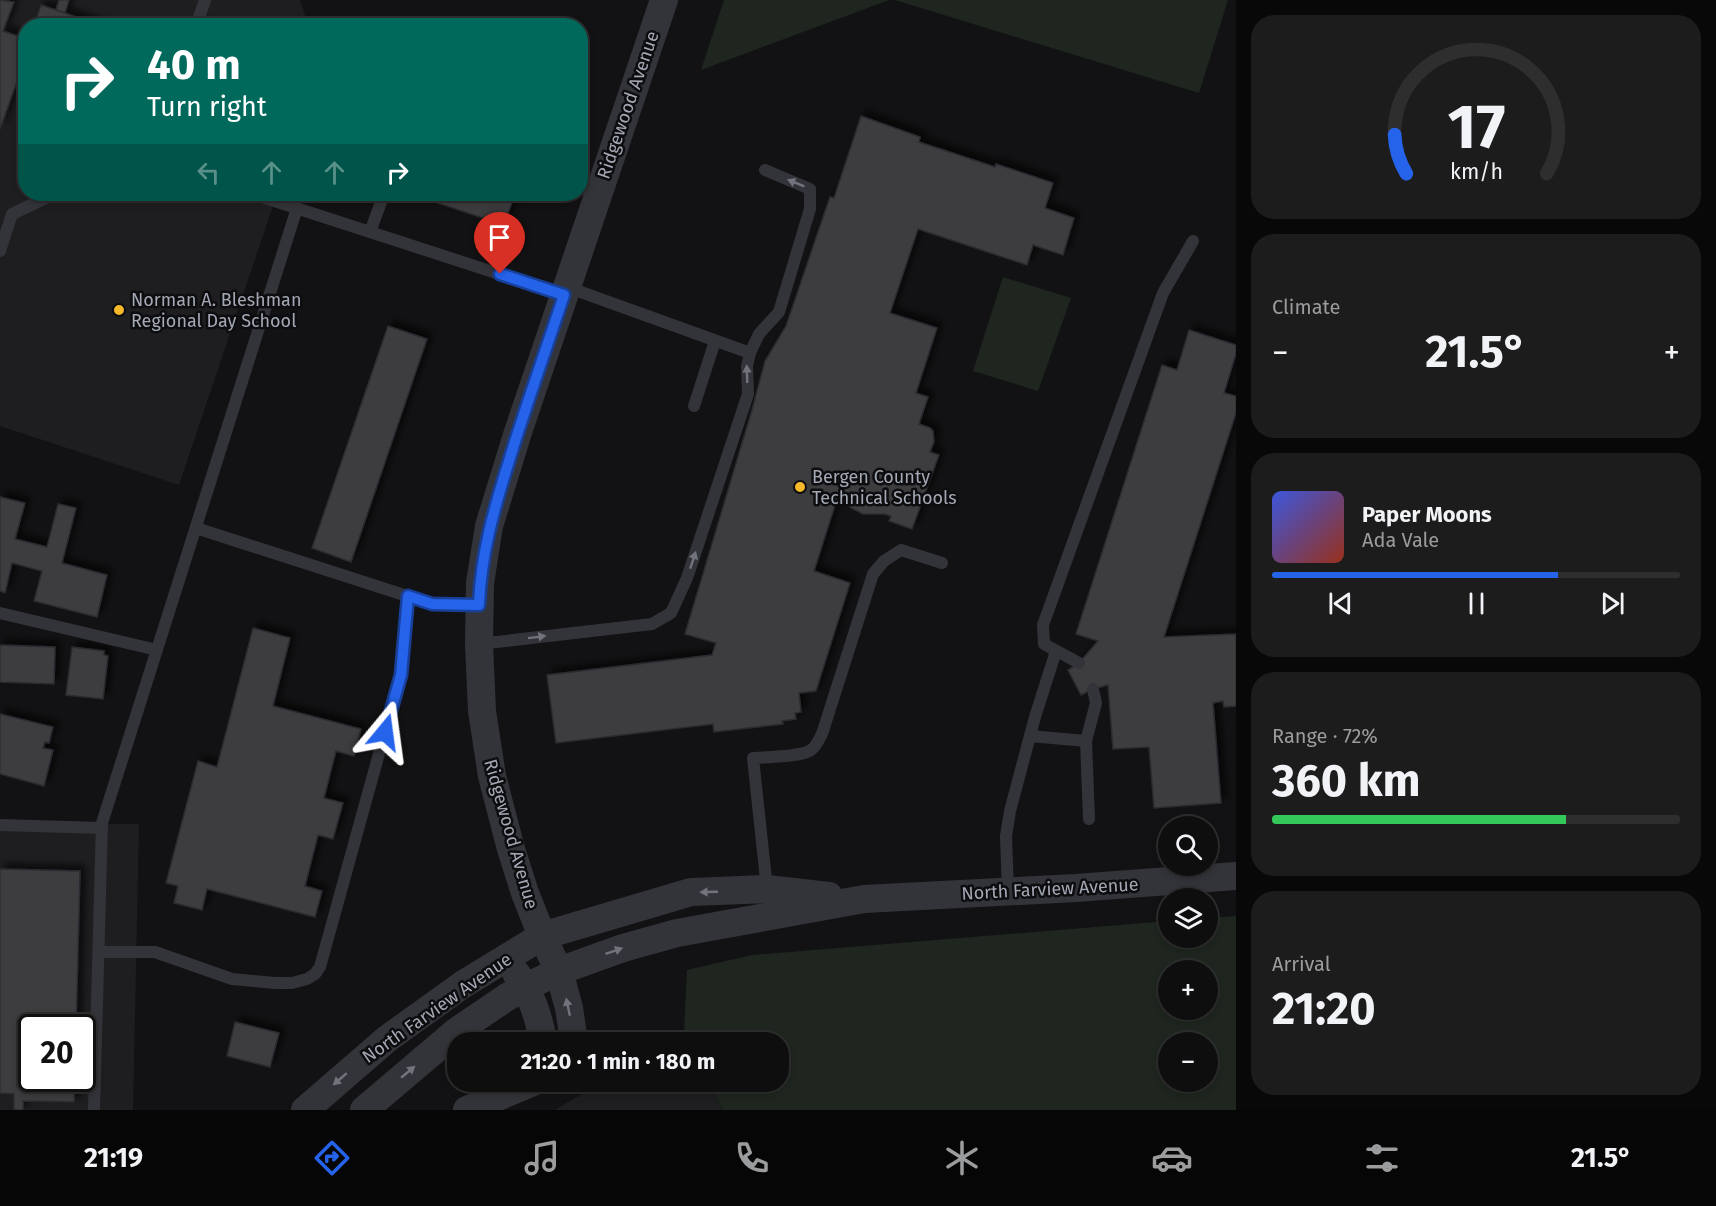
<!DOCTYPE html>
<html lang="en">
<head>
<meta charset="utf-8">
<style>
  body { margin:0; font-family:"Fira Sans",sans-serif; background:#1c1c1d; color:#f1f3f6; height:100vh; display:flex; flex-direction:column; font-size:22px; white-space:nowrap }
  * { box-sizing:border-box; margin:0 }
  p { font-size:20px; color:#9b9c9e }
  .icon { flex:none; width:33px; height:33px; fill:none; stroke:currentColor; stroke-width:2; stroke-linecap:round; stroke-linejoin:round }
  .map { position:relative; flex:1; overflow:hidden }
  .side { display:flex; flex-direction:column; gap:15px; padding:15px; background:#080808; width:480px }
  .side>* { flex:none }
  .top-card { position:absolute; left:18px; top:18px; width:570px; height:183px; border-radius:24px; box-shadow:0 3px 9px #0003,0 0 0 2px #2e2e2f; background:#00695c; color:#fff; overflow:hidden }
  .fabs { position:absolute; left:1158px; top:816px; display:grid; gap:12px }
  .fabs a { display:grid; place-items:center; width:60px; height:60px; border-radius:50%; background:#0e0e0f; box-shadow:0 3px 9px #0003,0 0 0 2px #2e2e2f; font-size:30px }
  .speed { position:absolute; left:18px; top:1014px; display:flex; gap:12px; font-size:30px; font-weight:700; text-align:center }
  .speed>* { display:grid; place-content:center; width:78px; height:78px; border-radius:50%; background:#0e0e0f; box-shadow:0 3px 9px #0003,0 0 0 2px #2e2e2f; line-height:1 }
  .speed .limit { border:3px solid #111; border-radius:9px; background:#fff; color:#111 }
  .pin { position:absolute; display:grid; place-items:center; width:51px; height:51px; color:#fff; margin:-62px -26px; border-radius:50% 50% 50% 0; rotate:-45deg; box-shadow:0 0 6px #0007 }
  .pin .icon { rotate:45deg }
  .me { position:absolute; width:66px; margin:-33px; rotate:16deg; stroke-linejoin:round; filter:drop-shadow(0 0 4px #0008) }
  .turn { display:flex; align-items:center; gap:21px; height:126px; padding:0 30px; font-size:27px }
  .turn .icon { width:78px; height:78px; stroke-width:2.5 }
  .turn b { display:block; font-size:42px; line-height:51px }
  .lanes { display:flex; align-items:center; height:57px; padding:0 30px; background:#0003; justify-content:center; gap:30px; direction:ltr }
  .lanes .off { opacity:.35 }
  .big { font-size:45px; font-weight:700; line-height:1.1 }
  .side .card { flex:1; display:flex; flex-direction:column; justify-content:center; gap:9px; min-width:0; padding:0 21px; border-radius:24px; background:#1c1c1d }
  .side .dial { align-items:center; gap:0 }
  .dial svg { height:156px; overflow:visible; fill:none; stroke:#2e2e2f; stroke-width:7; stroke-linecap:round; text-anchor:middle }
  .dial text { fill:#f1f3f6; stroke:none }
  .song { display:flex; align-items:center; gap:18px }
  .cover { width:72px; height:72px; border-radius:9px; background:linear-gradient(135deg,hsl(230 70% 55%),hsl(10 70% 35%)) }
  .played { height:6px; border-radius:3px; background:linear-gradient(90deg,#2563eb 70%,#2e2e2f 70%) }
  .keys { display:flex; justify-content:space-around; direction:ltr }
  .heat { display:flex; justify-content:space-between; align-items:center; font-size:33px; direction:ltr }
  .charge { height:9px; border-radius:4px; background:linear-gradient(90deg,#34c759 72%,#2e2e2f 0) }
  .trip { position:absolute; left:447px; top:1032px; width:342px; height:60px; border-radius:24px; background:#0e0e0f; box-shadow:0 3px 9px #0003,0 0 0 2px #2e2e2f; font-weight:700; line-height:60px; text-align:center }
  .tabs { display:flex; height:96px; justify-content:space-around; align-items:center; background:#060606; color:#9b9c9e }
  .tabs .icon { width:42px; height:42px }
  .tabs .active { color:#2563eb }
  .tabs b { font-size:27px; color:#f1f3f6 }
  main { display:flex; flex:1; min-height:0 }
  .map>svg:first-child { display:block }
  .built { fill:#1e1e21; fill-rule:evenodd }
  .green { fill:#1e261f; fill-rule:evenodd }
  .building { fill:#3c3d41; stroke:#2c2c30; stroke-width:1.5; filter:url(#shadow) }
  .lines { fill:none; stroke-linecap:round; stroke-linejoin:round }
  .service { stroke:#333439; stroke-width:12 }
  .tertiary { stroke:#333439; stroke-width:28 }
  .oneway { fill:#71747d }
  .route-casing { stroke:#184099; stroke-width:15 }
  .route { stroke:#2563eb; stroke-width:10 }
  .poi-dot { fill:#f5b929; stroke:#0d0d0f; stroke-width:2 }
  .labels { text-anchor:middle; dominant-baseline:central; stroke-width:5; stroke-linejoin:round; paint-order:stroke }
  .street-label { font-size:18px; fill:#a3a8b4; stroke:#0d0d0f }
  .poi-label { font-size:18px; fill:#a3a8b4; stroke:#0d0d0f; text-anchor:start }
</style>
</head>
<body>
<main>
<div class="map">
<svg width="1236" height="1110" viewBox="0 0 1236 1110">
  <defs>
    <filter id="shadow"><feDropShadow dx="5.5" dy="-5.5" stdDeviation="3" flood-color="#0009"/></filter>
  </defs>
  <rect width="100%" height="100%" fill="#121214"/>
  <g class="built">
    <path d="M0,0h300l8,25 -282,1v168h251l-98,291 -179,-59z"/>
    <path d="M0,824h139l-6,286h-133zM32,1028h50v50h-50z"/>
    <path d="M602,1082h107l14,28h-168z"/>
  </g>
  <g class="green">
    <path d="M724,0h165l-188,70z"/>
    <path d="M895,0h333l-29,93z"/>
    <path d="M1003,277l68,21 -33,93 -65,-20z"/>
    <path d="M1236,916v194h-513l-14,-28h69v-40h-89l-5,-9 3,-63 65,-15 416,-34v17h40v-20zM1208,970v40h-40v-40zM1168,1042h40v40h-40z"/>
  </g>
  <g class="building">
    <path d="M0,0l14,2 -11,29 23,8v36l-6,-2 -20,56z"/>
    <path d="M59,0h10l-4,13 -9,-3z"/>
    <path d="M41,5l24,8 36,13h-67z"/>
    <path d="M861,116l59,21 -1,5 76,25 1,-3 57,19 -8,25 29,10 -11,37 -30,-10 -6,20 -109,-36 -28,84 47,15 -21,65 12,4 -9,27 11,4 3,3 1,11 -4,10 9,3 -27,74 -23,-8 2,-5 -7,-2h-21l-12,-6 -5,-6 -9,-3 -23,72 36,12 -34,108 -17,2 2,19 -6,1 1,6 -14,2 1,3 -69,8 -1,-8 -157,19 -9,-68 165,-20 4,-12 -31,-9 67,-224 13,-49 21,-35 44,-129 4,1z"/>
    <path d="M411,194h104l-11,31z"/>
    <path d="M388,326l39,13 -76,223 -39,-14z"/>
    <path d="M1189,330l47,15v9l-12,39 12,3v17l-72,224 72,-3v72l-12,1 -1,-6 -10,2 8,100 -67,5 -5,-61 -36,2 -5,-64 -15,4 -12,6 -13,-25 11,-7 19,-22 -22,-7 86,-269 15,5z"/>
    <path d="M0,497l25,6 -10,36 32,8 11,-43 18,4 -14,55 45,12 -10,42 -63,-16 8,-30 -30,-8 -7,30 -5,-2z"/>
    <path d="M253,628l37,10 -17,68 88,23 -7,27 -18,-5 -12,47 19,5 -10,36 -15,-4 -13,51 17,5 -7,26 -108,-28 -5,21 -28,-7 4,-17 -12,-3 32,-122 19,6z"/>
    <path d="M0,645l55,2 -1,37 -54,-2z"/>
    <path d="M72,647l32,4v4l4,1 -5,43 -37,-4z"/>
    <path d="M0,714l53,13 -4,16 -4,-1 -2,6 10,2 -9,36 -44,-12z"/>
    <path d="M0,869l80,2 -4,157h-44v50h43l-1,24 -51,-1v9h-9v-16l-14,-1z"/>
    <path d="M235,1022l44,11 -9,34 -43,-11z"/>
  </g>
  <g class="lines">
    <g class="service">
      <path d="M196,26l9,-26"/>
      <path d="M253,194l311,101"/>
      <path d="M291,206l4,-12"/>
      <path d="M370,232l14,-38"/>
      <path d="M0,251l12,-37 42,-20"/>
      <path d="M567,287l183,66"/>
      <path d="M694,406l21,-65"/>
      <path d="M196,528l236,76 47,1"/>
      <path d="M0,613l157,37"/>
      <path d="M479,644l173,-20 19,-11 16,-35 61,-184 -1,-28 3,-13 9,-19 20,-22 31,-103v-20l-45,-19"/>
      <path d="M1079,663l-35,-19 -1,-19 120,-332 30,-52"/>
      <path d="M1030,736l56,5"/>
      <path d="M1089,819l-3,-78 10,-38 -3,-14"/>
      <path d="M0,825l102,3"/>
      <path d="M767,889l-14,-131c14,-1 48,-1 58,-8 5,-3 8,-11 11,-16l51,-160 11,-13 17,-11 41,13"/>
      <path d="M1008,892l-2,-56 4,-25 25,-94 21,-66"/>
      <path d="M99,952h56l77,27 43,4h17l15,-4 8,-5 5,-7 81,-293 7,-78"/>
      <path d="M94,1110l8,-287 195,-615"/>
    </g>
    <g class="tertiary">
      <path d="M516,973c16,23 21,39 27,66l-2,3"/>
      <path d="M571,1042l2,-7 -4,-27 -10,-37 -17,-35 -17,-43 -14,-44 -19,-73 -10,-65 -3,-67 1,-61 9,-57 29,-94 146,-432"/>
      <path d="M305,1110l82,-71 75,-54 80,-49 149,-44 76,-3 62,7"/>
      <path d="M364,1110l93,-79 50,-34 19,-10 33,-16 64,-23 54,-15 187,-34 212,-11 160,-12"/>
      <path d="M467,1110l66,-28"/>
    </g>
  </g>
  <defs><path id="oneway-solid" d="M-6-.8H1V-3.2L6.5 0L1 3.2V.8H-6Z" transform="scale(1.5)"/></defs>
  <g class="oneway">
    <use href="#oneway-solid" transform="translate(796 183) rotate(-158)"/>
    <use href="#oneway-solid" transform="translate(747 374) rotate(-92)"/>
    <use href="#oneway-solid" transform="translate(693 560) rotate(-72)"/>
    <use href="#oneway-solid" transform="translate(537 637) rotate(-7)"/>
    <use href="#oneway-solid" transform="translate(709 892) rotate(178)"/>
    <use href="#oneway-solid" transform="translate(614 951) rotate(-19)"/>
    <use href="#oneway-solid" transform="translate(568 1007) rotate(-102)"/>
    <use href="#oneway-solid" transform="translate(408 1072) rotate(-40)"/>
    <use href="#oneway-solid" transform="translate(340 1079) rotate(139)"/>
  </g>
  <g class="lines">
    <g class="route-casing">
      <path id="route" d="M385,732l16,-57 7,-79 24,8 47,1c2,-51 15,-96 30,-144 17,-56 37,-111 55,-166l-64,-21"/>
    </g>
    <use href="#route" class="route"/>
  </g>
  <g class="poi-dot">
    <circle cx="119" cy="310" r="6"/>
    <circle cx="800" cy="487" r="6"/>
  </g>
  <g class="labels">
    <g class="street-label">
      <text transform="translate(628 105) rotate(-71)">Ridgewood Avenue</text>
      <text transform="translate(511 834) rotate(74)">Ridgewood Avenue</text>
      <text transform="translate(1050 889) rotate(-3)">North Farview Avenue</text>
      <text transform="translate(437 1008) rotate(-35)">North Farview Avenue</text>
    </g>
    <g class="poi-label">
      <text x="131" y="300">Norman A. Bleshman<tspan x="131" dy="21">Regional Day School</tspan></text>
      <text x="812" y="477">Bergen County<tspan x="812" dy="21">Technical Schools</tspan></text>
    </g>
  </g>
</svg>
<div class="fabs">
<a><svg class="icon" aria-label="search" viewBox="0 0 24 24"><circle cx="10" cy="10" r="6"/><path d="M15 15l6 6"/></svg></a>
<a><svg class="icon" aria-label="layers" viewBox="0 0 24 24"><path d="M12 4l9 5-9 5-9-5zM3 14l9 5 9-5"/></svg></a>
<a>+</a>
<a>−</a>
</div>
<div class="speed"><div class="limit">20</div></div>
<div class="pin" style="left:500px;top:274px;background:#d93025"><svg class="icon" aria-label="arrive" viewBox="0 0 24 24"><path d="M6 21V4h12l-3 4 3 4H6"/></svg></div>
<svg class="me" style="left:385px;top:732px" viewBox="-20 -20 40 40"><path d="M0-17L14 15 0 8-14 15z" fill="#2563eb" stroke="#fff" stroke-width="4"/></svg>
<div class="trip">21:20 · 1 min · 180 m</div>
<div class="top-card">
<div class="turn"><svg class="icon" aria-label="right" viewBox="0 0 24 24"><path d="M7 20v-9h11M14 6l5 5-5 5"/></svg><div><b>40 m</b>Turn right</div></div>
<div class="lanes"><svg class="icon off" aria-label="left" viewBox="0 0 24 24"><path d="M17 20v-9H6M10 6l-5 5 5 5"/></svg><svg class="icon off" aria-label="ahead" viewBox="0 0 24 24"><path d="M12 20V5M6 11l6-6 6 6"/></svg><svg class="icon off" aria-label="ahead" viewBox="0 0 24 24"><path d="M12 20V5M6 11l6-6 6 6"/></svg><svg class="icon" aria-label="right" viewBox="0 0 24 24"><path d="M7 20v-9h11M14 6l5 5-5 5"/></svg></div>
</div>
</div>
<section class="side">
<div class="card dial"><svg viewBox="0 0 100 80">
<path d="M14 69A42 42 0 1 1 86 69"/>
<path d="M14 69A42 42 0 0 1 8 49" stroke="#2563eb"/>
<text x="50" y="56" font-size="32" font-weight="700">17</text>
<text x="50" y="72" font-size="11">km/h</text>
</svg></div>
<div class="card"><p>Climate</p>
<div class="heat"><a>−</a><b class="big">21.5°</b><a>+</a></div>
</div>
<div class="card">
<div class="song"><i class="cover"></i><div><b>Paper Moons</b><p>Ada Vale</p></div></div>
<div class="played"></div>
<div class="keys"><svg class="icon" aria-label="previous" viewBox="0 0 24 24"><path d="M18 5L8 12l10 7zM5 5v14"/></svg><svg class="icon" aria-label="pause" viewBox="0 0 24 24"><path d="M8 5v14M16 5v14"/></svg><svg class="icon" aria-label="next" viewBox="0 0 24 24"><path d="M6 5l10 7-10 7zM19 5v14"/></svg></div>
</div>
<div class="card"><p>Range · 72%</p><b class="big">360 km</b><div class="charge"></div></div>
<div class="card"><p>Arrival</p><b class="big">21:20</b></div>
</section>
</main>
<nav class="tabs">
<b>21:19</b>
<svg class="icon active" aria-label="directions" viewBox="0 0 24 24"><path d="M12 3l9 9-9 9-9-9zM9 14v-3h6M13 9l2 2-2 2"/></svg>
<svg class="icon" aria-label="music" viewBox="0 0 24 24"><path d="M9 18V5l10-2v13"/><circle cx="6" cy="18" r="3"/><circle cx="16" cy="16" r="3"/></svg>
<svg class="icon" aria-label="phone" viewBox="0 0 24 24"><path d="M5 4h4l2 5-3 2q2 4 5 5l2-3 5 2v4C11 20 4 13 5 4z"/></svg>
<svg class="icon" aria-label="climate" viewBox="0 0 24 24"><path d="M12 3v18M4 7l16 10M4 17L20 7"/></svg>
<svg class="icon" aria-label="car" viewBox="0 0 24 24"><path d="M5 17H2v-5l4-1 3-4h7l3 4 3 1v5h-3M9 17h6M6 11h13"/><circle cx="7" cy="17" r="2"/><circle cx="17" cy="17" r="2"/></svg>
<svg class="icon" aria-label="filters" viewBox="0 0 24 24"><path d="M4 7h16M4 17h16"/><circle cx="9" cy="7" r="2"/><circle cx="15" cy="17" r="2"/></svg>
<b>21.5°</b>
</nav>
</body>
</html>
